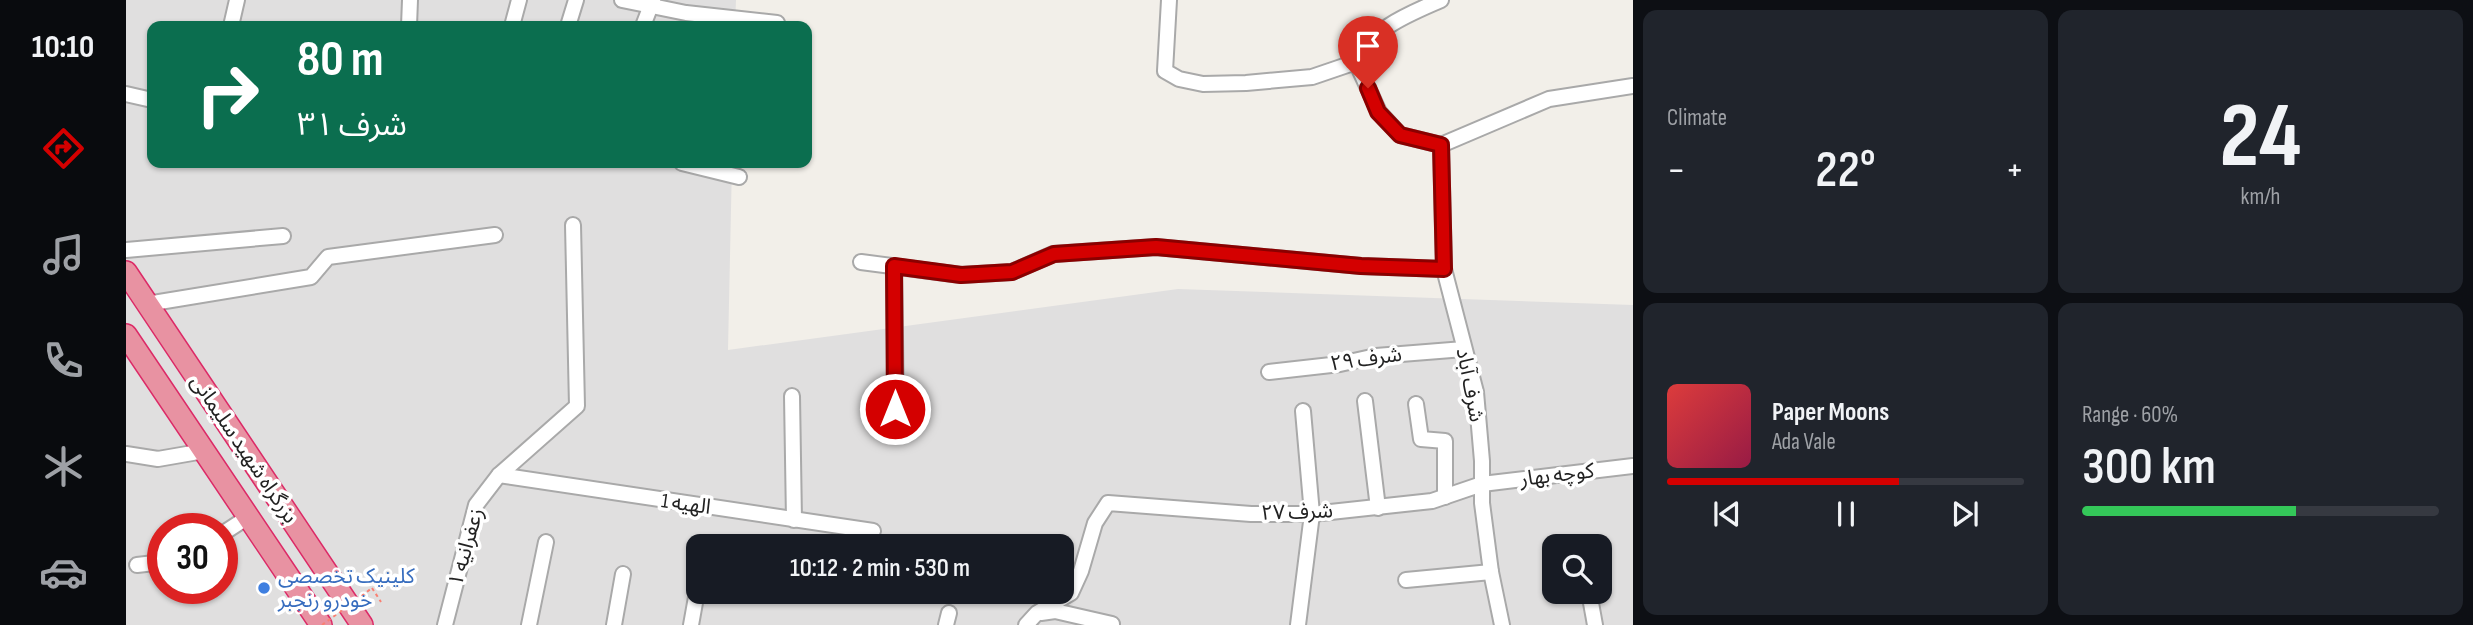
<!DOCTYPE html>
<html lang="en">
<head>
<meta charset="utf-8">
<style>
  body { margin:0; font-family:"Sofia Sans Condensed","Noto Sans Arabic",sans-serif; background:#20242c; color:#f1f3f6; height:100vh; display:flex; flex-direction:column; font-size:26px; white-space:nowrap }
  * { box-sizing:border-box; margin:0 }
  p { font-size:23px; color:#9ea1a6 }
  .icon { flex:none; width:38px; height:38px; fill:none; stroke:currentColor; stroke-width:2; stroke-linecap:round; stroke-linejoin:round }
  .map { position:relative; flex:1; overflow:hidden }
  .details { display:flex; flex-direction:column; gap:10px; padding:10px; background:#0d0f14; width:840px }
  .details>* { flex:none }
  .top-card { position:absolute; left:21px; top:21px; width:665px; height:147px; border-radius:14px; box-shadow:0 2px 5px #0004; background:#0b6e4f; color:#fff; overflow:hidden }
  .buttons { position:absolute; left:1416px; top:534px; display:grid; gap:14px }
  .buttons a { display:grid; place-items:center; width:70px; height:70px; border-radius:14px; background:#171b24; box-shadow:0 2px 5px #0004; font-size:35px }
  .speed { position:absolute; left:21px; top:513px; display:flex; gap:14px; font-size:35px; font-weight:700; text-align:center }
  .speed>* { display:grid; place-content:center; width:91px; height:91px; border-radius:50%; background:#171b24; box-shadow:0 2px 5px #0004; line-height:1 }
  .speed .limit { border:10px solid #d22; background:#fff; color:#111 }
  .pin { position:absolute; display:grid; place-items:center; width:60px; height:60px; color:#fff; margin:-72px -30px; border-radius:50% 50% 50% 0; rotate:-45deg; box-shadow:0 0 7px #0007 }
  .pin .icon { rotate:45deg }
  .me { position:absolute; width:77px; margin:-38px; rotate:0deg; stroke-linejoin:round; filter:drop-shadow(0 0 5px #0008) }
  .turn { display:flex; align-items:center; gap:24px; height:147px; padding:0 35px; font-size:32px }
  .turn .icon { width:91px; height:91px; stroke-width:2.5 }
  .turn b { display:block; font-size:49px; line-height:60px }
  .big { font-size:52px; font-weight:600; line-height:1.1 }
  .details .widget { flex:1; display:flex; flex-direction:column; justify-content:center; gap:10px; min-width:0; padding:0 24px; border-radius:14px; background:#20242c }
  .details .dial { align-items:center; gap:0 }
  .dial b { font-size:91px; line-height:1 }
  .song { display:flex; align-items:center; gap:21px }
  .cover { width:84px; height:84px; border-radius:10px; background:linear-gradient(135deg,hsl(0 70% 55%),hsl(340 70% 35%)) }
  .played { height:7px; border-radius:4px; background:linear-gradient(90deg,#d40000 65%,#363941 65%) }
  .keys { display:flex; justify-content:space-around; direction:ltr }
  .heat { display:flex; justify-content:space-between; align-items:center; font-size:38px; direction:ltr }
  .charge { height:10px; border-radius:5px; background:linear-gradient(90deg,#34c759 60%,#363941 0) }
  .details .tiles { flex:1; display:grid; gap:10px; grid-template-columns:repeat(2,1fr) }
  .trip { position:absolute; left:560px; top:534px; width:388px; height:70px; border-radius:14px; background:#171b24; box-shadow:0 2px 5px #0004; font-weight:600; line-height:70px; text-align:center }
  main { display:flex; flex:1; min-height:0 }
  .dock { display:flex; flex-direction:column; width:126px; justify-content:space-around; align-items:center; background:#090b0e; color:#9ea1a6 }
  .dock .icon { width:49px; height:49px }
  .dock .selected { color:#d40000 }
  .dock b { font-size:32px; color:#f1f3f6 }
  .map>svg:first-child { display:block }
  .residential { fill:#e0dfdf; fill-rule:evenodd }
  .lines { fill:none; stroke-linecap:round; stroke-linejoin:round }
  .minor-casing { stroke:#a9a9a9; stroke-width:18 }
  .highway-casing { stroke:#dc2a67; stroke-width:24 }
  .path { stroke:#fa8072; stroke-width:2; stroke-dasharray:3.5 3.5; stroke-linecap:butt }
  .minor { stroke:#fff; stroke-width:14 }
  .highway { stroke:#e892a2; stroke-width:21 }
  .path-bridge { stroke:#fa8072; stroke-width:2; stroke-dasharray:3.5 3.5; stroke-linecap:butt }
  .route-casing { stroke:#8a0000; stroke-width:18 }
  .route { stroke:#d40000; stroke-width:12 }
  .shop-dot { fill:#3f7fe0; stroke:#fff; stroke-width:2.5 }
  .labels { text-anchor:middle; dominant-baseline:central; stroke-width:7; stroke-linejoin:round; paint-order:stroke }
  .street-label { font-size:21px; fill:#222; stroke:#fff }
  .shop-label { font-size:21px; fill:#366cbe; stroke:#fff; text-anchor:start }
</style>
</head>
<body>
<main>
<nav class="dock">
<b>10:10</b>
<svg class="icon selected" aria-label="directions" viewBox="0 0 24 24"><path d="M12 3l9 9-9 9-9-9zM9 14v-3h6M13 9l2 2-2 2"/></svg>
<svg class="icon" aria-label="music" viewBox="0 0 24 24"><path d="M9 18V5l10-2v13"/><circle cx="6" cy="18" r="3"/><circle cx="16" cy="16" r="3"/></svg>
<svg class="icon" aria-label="phone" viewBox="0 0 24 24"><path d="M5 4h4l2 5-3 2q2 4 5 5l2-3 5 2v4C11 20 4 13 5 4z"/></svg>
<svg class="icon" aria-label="climate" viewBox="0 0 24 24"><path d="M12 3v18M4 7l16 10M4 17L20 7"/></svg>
<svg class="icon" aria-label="car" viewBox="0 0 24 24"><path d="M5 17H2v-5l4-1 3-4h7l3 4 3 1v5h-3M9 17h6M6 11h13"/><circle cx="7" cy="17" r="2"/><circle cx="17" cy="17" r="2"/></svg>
</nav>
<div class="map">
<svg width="1507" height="625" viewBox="0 0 1507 625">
  <rect width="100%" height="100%" fill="#f2efe9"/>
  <path class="residential" d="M0,0h610l-1,26h-583v137h580l-4,187 450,-61 455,16v320h-1507zM37,528h59v60h-59zM572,546h364v46h-364zM1428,546h46v46h-46z"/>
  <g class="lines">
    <g class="minor-casing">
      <g id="minor">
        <path d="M496,0l64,13 91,10"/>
        <path d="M1043,0l-4,71 14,8 24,5 43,-1 66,-6 44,-15c18,-35 51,-47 85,-62"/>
        <path d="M105,26l6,-26"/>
        <path d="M283,26l1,-26"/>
        <path d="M386,26l7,-26"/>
        <path d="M442,26l8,-26"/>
        <path d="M517,26l10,-26"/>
        <path d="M1230,62l23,50 21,23 41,10 108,-46 84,-13"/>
        <path d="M0,94l26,6"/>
        <path d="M1315,145l3,124 32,123 6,69v42l9,69 11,53"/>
        <path d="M556,163l57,14"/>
        <path d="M0,250l157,-14"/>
        <path d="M735,262l100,13 51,-3 41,-18 103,-7 205,19 83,3"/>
        <path d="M768,266l2,143"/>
        <path d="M21,304l164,-27 17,-20 167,-22"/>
        <path d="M1143,372l71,-8 36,-8 88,-7"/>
        <path d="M666,396l2,124"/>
        <path d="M1239,401l13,107"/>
        <path d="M1290,404l5,35 24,2v56"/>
        <path d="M0,454l32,5 46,-8"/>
        <path d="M373,475l374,56"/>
        <path d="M96,534l26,-17"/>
        <path d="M11,565l26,-3"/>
        <path d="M1280,580l85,-8"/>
        <path d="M1463,592l6,33"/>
        <path d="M915,613l14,-2 57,13"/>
        <path d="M319,625l31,-120 23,-30 78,-69 -4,-181"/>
        <path d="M403,625l17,-83"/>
        <path d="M488,625l9,-51"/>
        <path d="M565,625l7,-39"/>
        <path d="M820,625l3,-12"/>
        <path d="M900,625l11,-12 34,-20 10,-22 14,-48 13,-20 143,11h61l120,-13 50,-17 151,-18"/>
        <path d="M1172,625l14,-111 -9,-103"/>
      </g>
    </g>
    <g class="highway-casing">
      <g id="highway">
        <path d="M0,272l236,353"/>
        <path d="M0,335l195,290"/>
      </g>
    </g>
    <path class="path" d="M246,588l9,14"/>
    <use href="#minor" class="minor"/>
    <use href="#highway" class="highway"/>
    <path class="path-bridge" d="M196,625l50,-37"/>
  </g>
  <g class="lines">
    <g class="route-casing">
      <path id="route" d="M769,409l-1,-143 67,9 51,-3 42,-18 102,-7 205,19 83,3 -3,-124 -41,-10 -22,-23 -10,-24"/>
    </g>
    <use href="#route" class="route"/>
  </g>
  <circle class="shop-dot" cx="138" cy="588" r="7"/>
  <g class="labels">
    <g class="street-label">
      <text transform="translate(1240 359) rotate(-8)">شرف ۲۹</text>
      <text transform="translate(1344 385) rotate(79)">شرف آباد</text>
      <text transform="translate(118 449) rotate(56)">بزرگراه شهید سلیمانی</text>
      <text transform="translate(1431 475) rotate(-7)">کوچه بهار</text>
      <text transform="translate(560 504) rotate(8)">الهیه 1</text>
      <text transform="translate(1171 512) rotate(-2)">شرف ۲۷</text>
      <text transform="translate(340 547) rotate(-74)">زعفرانیه ۱</text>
    </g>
    <g class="shop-label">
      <text x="152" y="576">کلینیک تخصصی<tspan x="152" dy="24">خودرو رنجبر</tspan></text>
    </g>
  </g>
</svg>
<div class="buttons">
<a><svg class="icon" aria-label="search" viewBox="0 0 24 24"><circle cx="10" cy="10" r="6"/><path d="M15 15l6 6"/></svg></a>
</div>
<div class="speed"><div class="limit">30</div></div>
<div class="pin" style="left:1242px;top:88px;background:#d93025"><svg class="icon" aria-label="arrive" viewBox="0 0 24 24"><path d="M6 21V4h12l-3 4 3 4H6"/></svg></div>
<svg class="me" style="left:769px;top:409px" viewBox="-20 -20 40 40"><circle r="17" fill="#d40000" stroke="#fff" stroke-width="3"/><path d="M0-11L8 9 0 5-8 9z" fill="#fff"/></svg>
<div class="trip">10:12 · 2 min · 530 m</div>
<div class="top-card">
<div class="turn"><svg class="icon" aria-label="right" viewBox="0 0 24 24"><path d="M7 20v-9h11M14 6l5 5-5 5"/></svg><div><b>80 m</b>شرف ۳۱</div></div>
</div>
</div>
<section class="details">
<div class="tiles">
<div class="widget"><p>Climate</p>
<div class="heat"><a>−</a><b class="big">22°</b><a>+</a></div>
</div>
<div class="widget dial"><b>24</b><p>km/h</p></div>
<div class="widget">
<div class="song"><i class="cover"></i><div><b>Paper Moons</b><p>Ada Vale</p></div></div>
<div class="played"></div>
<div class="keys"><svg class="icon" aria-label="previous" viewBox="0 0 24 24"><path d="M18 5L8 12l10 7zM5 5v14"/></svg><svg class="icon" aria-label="pause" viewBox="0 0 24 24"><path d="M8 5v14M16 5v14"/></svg><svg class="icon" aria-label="next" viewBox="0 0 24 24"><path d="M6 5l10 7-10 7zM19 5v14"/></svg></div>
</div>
<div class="widget"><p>Range · 60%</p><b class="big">300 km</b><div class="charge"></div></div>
</div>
</section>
</main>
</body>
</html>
